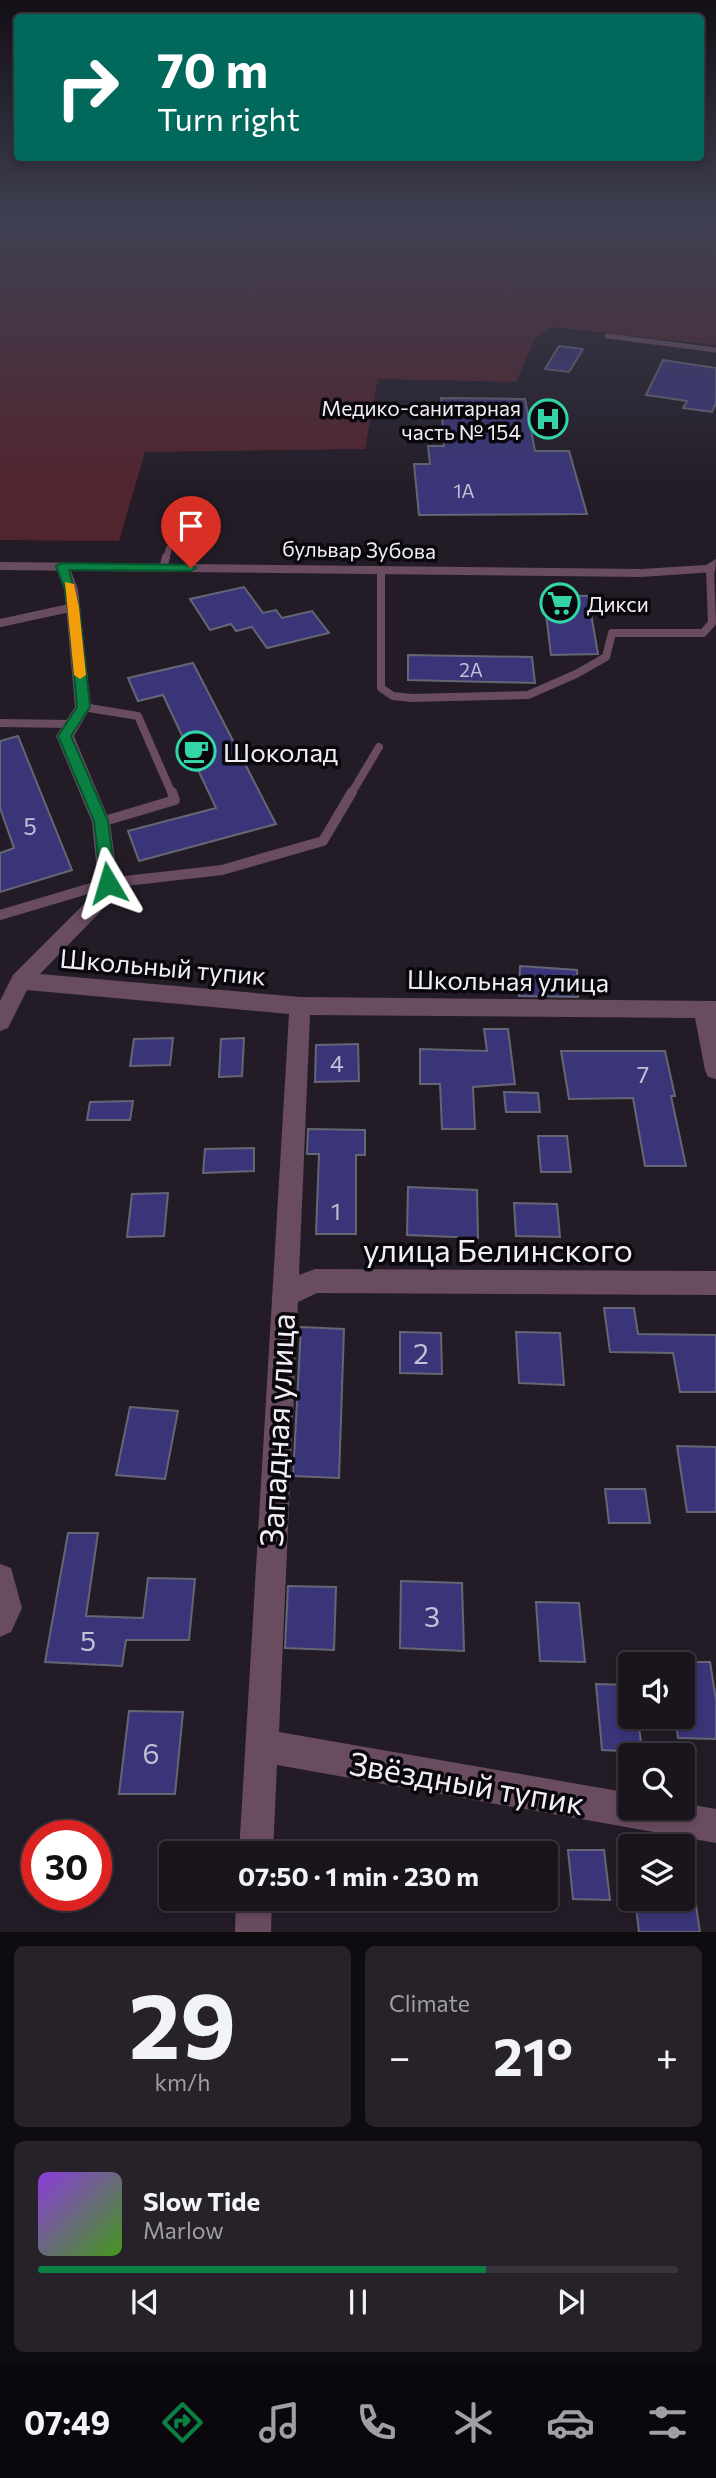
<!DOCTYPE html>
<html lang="en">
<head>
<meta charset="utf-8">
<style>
  body { margin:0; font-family:Commissioner,sans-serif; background:#27222a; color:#f1f3f6; height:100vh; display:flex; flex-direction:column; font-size:26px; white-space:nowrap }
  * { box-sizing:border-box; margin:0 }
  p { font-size:23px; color:#9f9fa4 }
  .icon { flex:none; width:38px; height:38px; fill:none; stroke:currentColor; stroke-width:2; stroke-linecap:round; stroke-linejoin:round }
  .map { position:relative; height:1932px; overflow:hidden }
  .details { display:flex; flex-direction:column; gap:14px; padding:14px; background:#0e0c10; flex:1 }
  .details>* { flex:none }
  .banner { position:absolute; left:14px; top:14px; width:690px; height:147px; border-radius:7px; box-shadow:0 4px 10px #0003,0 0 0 2px #38343b; background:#00695c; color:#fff; overflow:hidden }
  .controls { position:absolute; left:618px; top:1652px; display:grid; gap:14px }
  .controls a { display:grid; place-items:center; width:77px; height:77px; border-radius:7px; background:#1a151d; box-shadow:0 4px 10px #0003,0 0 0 2px #38343b; font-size:35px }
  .speed { position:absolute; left:21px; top:1820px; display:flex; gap:14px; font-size:35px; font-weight:700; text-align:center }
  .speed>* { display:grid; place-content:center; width:91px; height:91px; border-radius:50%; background:#1a151d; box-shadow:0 4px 10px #0003,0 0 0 2px #38343b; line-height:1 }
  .speed .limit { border:10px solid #d22; background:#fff; color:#111 }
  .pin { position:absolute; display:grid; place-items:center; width:60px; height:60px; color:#fff; margin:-72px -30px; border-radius:50% 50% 50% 0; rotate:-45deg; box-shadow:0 0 7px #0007 }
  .pin .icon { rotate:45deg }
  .me { position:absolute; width:77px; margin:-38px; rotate:353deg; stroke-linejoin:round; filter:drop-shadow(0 0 5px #0008) }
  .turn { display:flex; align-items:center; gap:24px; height:147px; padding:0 28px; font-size:32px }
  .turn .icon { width:91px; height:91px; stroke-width:2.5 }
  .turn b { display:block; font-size:49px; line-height:60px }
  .big { font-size:52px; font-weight:700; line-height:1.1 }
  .details .card { flex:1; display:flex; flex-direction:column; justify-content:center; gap:10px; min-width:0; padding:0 24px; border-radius:10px; background:#27222a }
  .details .dial { align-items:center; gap:0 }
  .dial b { font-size:91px; line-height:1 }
  .song { display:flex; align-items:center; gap:21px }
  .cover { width:84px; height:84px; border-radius:10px; background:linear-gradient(135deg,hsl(270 70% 55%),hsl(100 70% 35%)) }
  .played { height:7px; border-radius:4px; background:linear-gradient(90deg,#0b8043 70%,#38343b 70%) }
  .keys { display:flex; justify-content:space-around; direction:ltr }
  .heat { display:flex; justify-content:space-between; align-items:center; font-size:38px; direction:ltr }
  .details .tiles { flex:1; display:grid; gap:14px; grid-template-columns:1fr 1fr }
  .card:last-child { grid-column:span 2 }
  .trip { position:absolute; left:159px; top:1841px; width:399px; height:70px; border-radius:7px; background:#1a151d; box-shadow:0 4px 10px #0003,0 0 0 2px #38343b; font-weight:700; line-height:70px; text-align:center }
  .tabs { display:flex; height:112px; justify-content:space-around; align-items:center; background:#0a080c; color:#9f9fa4 }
  .tabs .icon { width:49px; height:49px }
  .tabs .on { color:#0b8043 }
  .tabs b { font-size:32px; color:#f1f3f6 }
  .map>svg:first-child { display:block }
  .green { fill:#51242e }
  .building { fill:#3a3579; stroke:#656674; stroke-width:2 }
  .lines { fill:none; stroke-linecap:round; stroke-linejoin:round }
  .service-far3 { stroke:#6a4c60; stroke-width:5 }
  .service-far2 { stroke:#6a4c60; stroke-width:6 }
  .service-far1 { stroke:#6a4c60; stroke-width:8 }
  .service { stroke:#6a4c60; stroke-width:10 }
  .minor { fill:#6a4c60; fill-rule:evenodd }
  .tertiary { fill:#6a4c60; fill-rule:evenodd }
  .route { fill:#0b8043; stroke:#07532c; stroke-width:2 }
  .slow { fill:#f59e0b }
  .labels { text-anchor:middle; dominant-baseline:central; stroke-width:7; stroke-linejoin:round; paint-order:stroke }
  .far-number-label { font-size:19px; fill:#c4c0d6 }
  .far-poi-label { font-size:21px; fill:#f2eef5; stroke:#0b080d; text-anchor:end }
  .far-street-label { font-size:21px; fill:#f2eef5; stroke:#0b080d }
  .number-label { font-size:23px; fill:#c4c0d6 }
  .poi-label { font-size:26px; fill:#f2eef5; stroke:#0b080d; text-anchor:start }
  .street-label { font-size:26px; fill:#f2eef5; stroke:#0b080d }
  .near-number-label { font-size:28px; fill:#c4c0d6 }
  .near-street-label { font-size:32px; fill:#f2eef5; stroke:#0b080d }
</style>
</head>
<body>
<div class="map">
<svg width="716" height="1932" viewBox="0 0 716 1932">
  <rect width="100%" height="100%" fill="#231c27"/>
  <path class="green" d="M0,222h716v123l-165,-18 -16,11 -19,44 -138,-3 -13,70 -220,3 -26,89 -119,-1z"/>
  <g class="building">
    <path d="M559,346l24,3 -14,23 -24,-3z"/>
    <path d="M663,360l53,8v35l-4,9 -29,-4 4,-7 -41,-6z"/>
    <path d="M441,398l84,1 10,52h34l18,63 -168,1 -5,-51h16l-2,-18h16z"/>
    <path d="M244,587l19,26 13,-3 6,8 30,-7 17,22 -62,15 -15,-21 -16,4 -5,-7 -21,6 -20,-31z"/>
    <path d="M547,595l41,1 10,58 -47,1 -5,-41h4z"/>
    <path d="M408,655l124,2 3,26 -127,-3z"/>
    <path d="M193,663l83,161 -137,37 -11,-30 88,-23 -53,-113 -25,6 -10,-23z"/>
    <path d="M18,736l54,134 -72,22v-39l14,-5 -14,-40v-67z"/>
    <path d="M520,966l57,4 1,27 -59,-1z"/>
    <path d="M484,1029h24l7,55 -42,3 2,42h-33l-2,-45h-20v-35l67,2z"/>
    <path d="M173,1038l-3,27 -40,1 4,-27z"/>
    <path d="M244,1038l-2,38 -23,1 2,-38z"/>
    <path d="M358,1044l1,37 -44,1 1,-37z"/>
    <path d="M561,1051h104l10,45h-4l15,70h-41l-12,-68 -64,1z"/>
    <path d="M504,1092l34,1 2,19h-34z"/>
    <path d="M133,1101l-3,19h-43l3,-18z"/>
    <path d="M308,1129l57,1v25h-9v79h-40l3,-80h-12z"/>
    <path d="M538,1136h29l4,36h-30z"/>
    <path d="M254,1148v23l-51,2 2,-24z"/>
    <path d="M408,1187l69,3 1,48 -71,-3z"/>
    <path d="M168,1193l-4,43 -37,1 5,-43z"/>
    <path d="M514,1203l43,1 3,33 -44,-1z"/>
    <path d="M604,1308h30l4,26 78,1v57h-36l-7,-39 -63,-1z"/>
    <path d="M301,1327l43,2 -5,149 -46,-2z"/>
    <path d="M400,1332l41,1 1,41 -42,-1z"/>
    <path d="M516,1332l44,1 4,52 -45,-2z"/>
    <path d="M130,1407l48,4 -13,68 -49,-4z"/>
    <path d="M677,1446l39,1v65h-29z"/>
    <path d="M605,1489h40l5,34h-41z"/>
    <path d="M68,1533h30l-12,83 57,2 5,-40 47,1 -6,61h-63l-4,26 -77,-4z"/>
    <path d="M401,1581l61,2 2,68 -64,-3z"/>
    <path d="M288,1586l48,1 -2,63 -49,-2z"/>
    <path d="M536,1602l43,1 6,59 -45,-1z"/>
    <path d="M682,1662h28l6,38v39l-38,-1 -3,-21h7z"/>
    <path d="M596,1684l34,1v32h8l4,35 -40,-2z"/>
    <path d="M129,1711l54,1 -8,82h-56z"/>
    <path d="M568,1850h36l6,50 -37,-1z"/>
    <path d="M635,1899h60l5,33h-61z"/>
  </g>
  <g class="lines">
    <path class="service-far3" d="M607,336l109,14"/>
    <path class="service-far2" d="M166,559l3,-11"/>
    <g class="service-far1">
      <path d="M163,568l3,-11"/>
      <path d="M381,571v117l12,8 19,2 116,-3 48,-21 30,-17 6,-24h91l9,-10 -2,-54"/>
      <path d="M0,623l74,-16"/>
      <path d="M83,707l55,9 34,78"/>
      <path d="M0,723l73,1"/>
      <path d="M351,794l28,-47"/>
    </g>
    <g class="service">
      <path d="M101,822l74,-22 -3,-8"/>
      <path d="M0,915l108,-32 114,-13 101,-29 29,-49"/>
    </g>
    <g class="minor">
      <path d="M62,562l7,4 9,23 13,118 -17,29 36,86 8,61 -15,26 -63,65 260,23 416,4v78l-8,-2 -3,-7 -10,-52 -385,-3 -11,260 16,-6 401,2v24l-399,-2 -19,9 -19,430 351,61v15h52v-5l34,6v34l-439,-78 -4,88h-34l50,-839 -262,-24 -19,38 -8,3v-30l13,-26 76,-76 9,-16 -6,-61 -36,-86 19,-29 -9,-100 -2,-18 -9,-23z"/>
      <path d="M0,1564l11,4 11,40 -11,24 -11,5z"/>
      <path d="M236,1899h36l-1,33h-36z"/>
    </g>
    <path class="tertiary" d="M716,559l-1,13 -74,5 -641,-7v-8l641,7 65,-4z"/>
  </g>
  <linearGradient id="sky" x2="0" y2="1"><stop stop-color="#130f15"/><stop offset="0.45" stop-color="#3f4052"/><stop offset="1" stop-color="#3f4052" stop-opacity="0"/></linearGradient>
  <rect width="716" height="493" fill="url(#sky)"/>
  <path class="route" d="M62,563l129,2 5,3 -5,3 -122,-1 10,37 11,100 -19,29 37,85 8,62 -8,5 -7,-5 -7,-62 -36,-85 19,-29 -9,-100 -3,-18 -9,-23z"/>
  <path class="slow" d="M65,582l9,2 5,23 7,68 -6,4 -6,-4z"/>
  <defs>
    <g id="hospital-ring" transform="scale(2.0125)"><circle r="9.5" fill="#0b080d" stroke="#33d4a8" stroke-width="1.5"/><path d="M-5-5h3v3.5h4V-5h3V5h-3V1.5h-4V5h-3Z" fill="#33d4a8"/></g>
    <g id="supermarket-ring" transform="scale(2.0125)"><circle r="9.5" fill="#0b080d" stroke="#33d4a8" stroke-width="1.5"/><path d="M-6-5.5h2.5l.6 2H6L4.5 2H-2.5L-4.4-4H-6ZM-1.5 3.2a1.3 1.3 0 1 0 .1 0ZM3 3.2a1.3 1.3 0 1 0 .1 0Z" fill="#33d4a8"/></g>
    <g id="cafe-ring" transform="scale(2.0125)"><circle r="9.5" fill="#0b080d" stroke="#33d4a8" stroke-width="1.5"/><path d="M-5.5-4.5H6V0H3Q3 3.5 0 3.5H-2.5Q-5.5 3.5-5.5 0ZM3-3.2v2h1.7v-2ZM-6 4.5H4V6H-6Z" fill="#33d4a8"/></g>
  </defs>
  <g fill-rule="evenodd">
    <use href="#hospital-ring" x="548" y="419"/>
    <use href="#supermarket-ring" x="560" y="603"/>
    <use href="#cafe-ring" x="196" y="751"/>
  </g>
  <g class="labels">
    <g class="far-number-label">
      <text x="464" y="490">1А</text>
      <text x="471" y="669">2А</text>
    </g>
    <g class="far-poi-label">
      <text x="521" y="407">Медико-санитарная<tspan x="521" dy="24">часть № 154</tspan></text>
      <text x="587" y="603" text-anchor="start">Дикси</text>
    </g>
    <g class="far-street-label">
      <text transform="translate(359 549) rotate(1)">бульвар Зубова</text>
    </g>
    <g class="number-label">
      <text x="30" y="826">5</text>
      <text x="337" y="1063">4</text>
      <text x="643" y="1074">7</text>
      <text x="336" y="1211">1</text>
    </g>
    <g class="poi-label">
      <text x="223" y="751">Шоколад</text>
    </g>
    <g class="street-label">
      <text transform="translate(163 966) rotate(5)">Школьный тупик</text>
      <text transform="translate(508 980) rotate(1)">Школьная улица</text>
    </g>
    <g class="near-number-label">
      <text x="421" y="1353">2</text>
      <text x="432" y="1616">3</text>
      <text x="88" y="1640">5</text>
      <text x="151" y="1753">6</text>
    </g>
    <g class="near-street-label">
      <text x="498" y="1249">улица Белинского</text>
      <text transform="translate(276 1430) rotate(-87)">Западная улица</text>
      <text transform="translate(467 1782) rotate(10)">Звёздный тупик</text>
    </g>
  </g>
</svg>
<div class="controls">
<a><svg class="icon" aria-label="sound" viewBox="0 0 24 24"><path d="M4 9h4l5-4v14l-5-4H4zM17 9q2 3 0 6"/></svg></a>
<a><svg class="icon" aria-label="search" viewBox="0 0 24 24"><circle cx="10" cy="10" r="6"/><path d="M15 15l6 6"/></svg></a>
<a><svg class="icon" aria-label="layers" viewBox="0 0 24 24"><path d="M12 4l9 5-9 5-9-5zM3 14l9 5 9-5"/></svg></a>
</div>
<div class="speed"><div class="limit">30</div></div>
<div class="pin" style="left:191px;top:568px;background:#d93025"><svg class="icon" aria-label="arrive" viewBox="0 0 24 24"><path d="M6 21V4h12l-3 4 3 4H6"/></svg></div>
<svg class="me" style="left:108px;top:883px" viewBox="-20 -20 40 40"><path d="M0-17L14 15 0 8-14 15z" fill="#0b8043" stroke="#fff" stroke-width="4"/></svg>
<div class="trip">07:50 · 1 min · 230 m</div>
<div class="banner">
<div class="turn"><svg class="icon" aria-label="right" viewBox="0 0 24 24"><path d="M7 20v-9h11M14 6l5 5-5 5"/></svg><div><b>70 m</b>Turn right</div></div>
</div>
</div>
<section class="details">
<div class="tiles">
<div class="card dial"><b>29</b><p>km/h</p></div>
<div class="card"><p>Climate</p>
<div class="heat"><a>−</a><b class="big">21°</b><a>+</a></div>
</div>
<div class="card">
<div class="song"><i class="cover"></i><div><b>Slow Tide</b><p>Marlow</p></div></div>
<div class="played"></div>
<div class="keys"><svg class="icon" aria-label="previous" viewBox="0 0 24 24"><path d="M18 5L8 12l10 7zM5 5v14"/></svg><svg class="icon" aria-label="pause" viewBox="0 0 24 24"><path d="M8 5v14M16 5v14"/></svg><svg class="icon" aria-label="next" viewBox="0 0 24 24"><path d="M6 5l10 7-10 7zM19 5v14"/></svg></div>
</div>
</div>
</section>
<nav class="tabs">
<b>07:49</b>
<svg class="icon on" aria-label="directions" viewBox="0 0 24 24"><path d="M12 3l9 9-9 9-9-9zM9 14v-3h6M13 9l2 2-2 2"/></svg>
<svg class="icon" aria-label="music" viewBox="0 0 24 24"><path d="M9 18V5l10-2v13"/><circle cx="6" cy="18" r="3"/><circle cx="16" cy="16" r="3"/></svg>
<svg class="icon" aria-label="phone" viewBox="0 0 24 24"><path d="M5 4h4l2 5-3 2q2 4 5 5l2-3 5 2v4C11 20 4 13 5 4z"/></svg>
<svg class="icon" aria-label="climate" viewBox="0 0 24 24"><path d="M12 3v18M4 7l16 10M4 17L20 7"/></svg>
<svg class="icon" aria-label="car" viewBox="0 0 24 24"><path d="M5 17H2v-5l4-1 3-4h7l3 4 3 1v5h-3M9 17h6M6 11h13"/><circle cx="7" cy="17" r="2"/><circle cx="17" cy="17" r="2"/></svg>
<svg class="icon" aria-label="filters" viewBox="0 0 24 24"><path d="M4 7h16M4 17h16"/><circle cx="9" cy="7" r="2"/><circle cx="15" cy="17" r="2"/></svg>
</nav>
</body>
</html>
